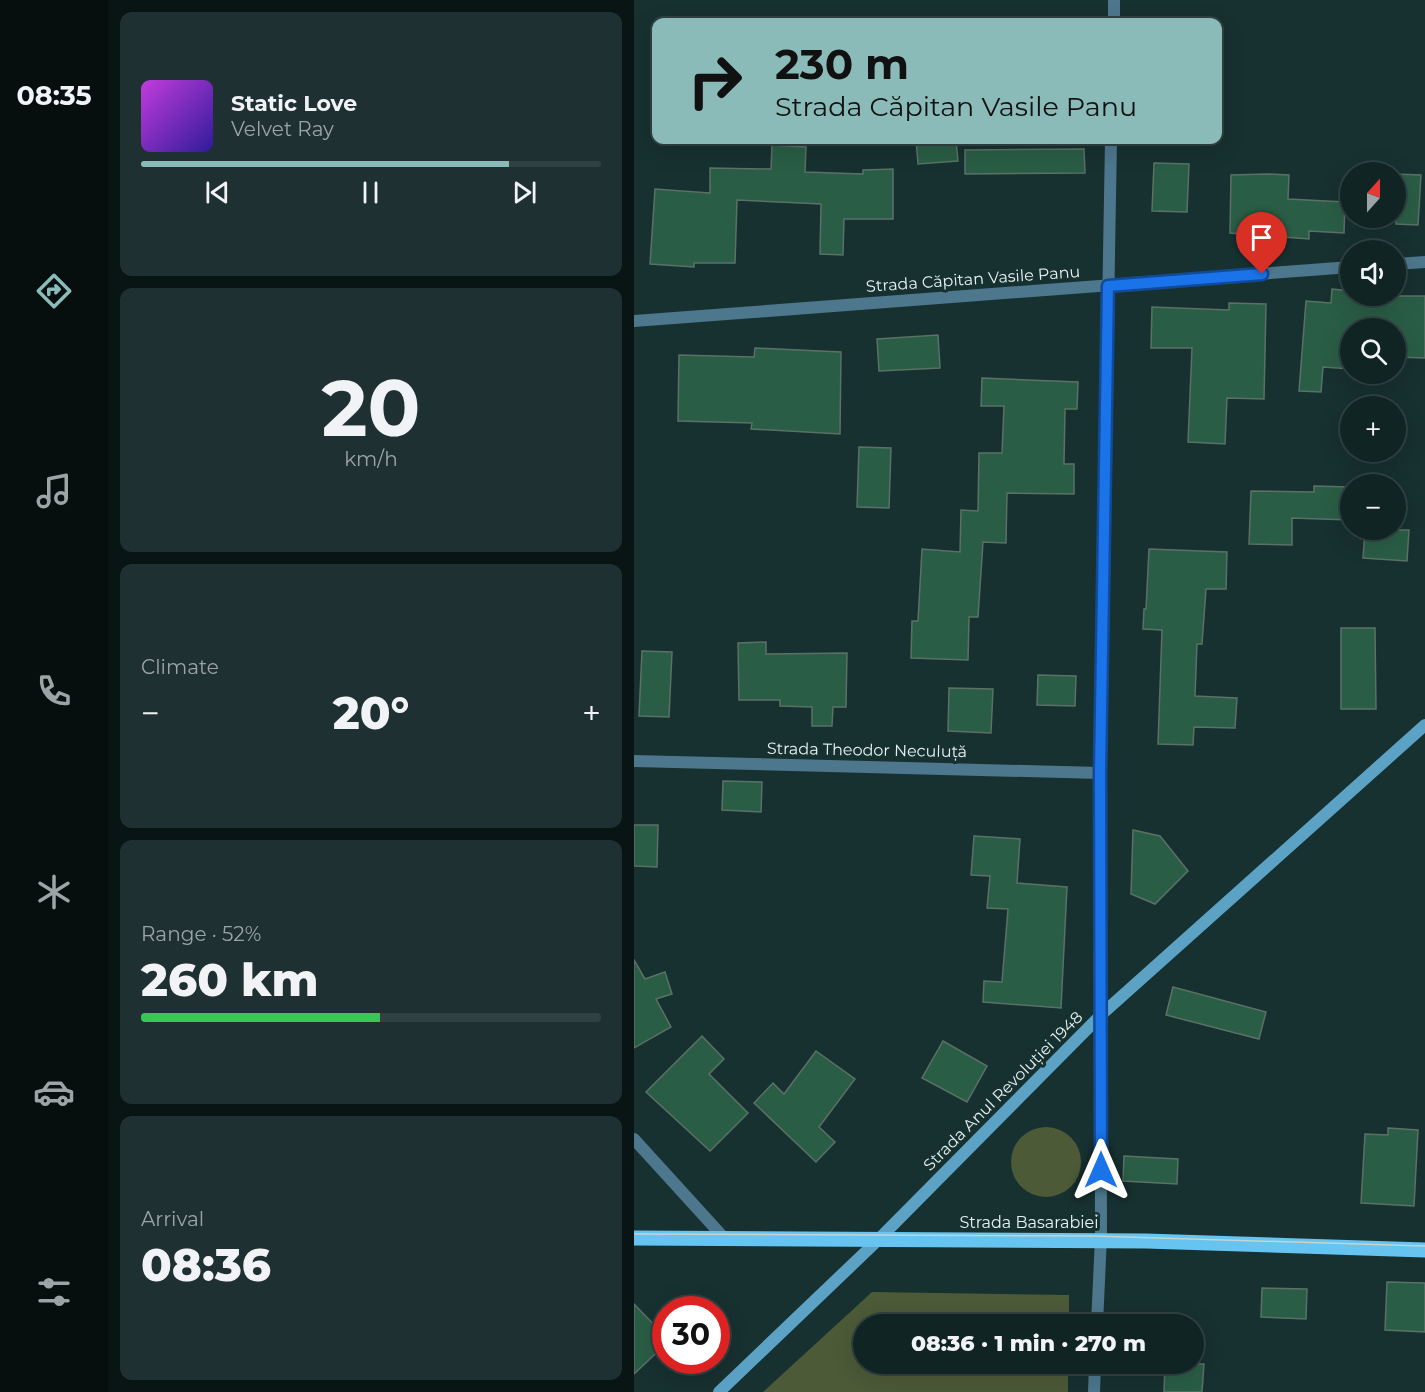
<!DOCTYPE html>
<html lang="en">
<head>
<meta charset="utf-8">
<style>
  body { margin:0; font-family:Montserrat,sans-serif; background:#1e3031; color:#f1f3f6; height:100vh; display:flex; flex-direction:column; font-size:22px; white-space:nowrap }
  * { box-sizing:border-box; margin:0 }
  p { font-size:20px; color:#9ca4a6 }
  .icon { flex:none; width:33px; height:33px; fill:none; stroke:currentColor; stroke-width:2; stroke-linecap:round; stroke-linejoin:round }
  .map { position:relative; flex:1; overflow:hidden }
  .side { display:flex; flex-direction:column; gap:12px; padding:12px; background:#091414; width:526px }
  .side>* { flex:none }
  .guide { position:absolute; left:18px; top:18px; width:570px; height:126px; border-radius:12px; box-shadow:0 6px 24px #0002,0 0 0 2px #304141; background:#8bbbb9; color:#111; overflow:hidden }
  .needle { width:39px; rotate:21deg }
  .tools { position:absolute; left:706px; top:162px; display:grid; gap:12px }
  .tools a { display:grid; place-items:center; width:66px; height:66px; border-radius:50%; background:#112424; box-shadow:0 6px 24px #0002,0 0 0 2px #304141; font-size:30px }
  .speed { position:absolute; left:18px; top:1296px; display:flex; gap:12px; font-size:30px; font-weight:700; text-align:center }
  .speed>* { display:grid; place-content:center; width:78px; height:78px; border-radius:50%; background:#112424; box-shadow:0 6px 24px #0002,0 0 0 2px #304141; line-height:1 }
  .speed .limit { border:9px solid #d22; background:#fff; color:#111 }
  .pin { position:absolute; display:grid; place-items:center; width:51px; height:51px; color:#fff; margin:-62px -26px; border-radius:50% 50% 50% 0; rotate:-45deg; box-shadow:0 0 6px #0007 }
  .pin .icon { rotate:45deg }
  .me { position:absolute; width:66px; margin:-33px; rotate:0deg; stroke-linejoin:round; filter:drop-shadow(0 0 4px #0008) }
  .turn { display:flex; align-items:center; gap:21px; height:126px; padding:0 24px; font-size:27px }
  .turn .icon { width:78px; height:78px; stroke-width:2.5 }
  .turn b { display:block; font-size:42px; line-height:51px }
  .big { font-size:45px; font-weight:800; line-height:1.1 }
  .side .tile { flex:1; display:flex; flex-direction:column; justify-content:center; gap:9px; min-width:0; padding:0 21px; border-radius:12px; background:#1e3031 }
  .side .dial { align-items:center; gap:0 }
  .dial b { font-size:78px; line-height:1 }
  .song { display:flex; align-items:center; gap:18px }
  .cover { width:72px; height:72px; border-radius:9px; background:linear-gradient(135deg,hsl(290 70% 55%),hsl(250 70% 35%)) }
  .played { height:6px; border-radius:3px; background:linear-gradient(90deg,#8bbbb9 80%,#304141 80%) }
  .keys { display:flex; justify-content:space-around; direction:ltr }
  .heat { display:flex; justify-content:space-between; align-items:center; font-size:33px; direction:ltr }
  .charge { height:9px; border-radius:4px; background:linear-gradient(90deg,#34c759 52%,#304141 0) }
  .trip { position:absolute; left:219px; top:1314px; width:351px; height:60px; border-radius:30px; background:#112424; box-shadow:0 6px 24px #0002,0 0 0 2px #304141; font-weight:800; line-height:60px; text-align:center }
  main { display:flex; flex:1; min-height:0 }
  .tab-bar { display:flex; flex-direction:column; width:108px; justify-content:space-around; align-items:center; background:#070e0e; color:#9ca4a6 }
  .tab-bar .icon { width:42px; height:42px }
  .tab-bar .selected { color:#8bbbb9 }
  .tab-bar b { font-size:27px; color:#f1f3f6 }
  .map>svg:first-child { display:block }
  .green { fill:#4c5a38 }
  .building { fill:#2a5d45; stroke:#5b7165; stroke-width:1.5 }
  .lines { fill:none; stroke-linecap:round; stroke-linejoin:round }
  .street { stroke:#4d778d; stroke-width:12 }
  .secondary { stroke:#5ca2c5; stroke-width:12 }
  .primary { stroke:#67c3f0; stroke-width:15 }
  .tram { stroke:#c4d4d4; stroke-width:1.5 }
  .route-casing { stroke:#114b97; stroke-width:15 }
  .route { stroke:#1a73e8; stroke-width:10 }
  .labels { text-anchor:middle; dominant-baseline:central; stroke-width:6; stroke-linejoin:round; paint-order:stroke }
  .street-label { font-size:16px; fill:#e5f3f3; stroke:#173030 }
</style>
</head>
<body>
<main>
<nav class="tab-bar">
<b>08:35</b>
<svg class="icon selected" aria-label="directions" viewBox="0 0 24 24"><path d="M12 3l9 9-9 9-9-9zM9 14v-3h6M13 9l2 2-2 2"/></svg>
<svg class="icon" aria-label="music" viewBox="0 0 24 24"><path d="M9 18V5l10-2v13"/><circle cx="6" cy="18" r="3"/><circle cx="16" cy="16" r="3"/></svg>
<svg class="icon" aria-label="phone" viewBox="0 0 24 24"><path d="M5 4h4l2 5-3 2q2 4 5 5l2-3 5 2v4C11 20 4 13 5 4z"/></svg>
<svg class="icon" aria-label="climate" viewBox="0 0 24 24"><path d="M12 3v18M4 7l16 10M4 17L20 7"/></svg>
<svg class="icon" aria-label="car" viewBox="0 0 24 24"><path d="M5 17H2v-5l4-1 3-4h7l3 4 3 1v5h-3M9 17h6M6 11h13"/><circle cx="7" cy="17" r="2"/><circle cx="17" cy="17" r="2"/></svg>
<svg class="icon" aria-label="filters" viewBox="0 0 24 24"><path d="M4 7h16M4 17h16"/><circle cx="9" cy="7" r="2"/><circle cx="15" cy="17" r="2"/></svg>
</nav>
<section class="side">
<div class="tile">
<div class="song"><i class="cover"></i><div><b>Static Love</b><p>Velvet Ray</p></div></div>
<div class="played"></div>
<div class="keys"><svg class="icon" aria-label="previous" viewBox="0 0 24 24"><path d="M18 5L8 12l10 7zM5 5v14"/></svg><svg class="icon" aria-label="pause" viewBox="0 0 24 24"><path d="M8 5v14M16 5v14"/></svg><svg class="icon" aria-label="next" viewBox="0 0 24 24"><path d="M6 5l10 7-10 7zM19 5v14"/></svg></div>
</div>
<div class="tile dial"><b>20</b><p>km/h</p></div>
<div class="tile"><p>Climate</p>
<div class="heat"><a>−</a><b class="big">20°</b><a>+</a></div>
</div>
<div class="tile"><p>Range · 52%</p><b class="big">260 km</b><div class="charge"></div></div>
<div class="tile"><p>Arrival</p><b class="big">08:36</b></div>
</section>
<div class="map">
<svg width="791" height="1392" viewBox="0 0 791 1392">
  <rect width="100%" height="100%" fill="#173030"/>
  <g class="green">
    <circle cx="412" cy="1162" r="35"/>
    <path d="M238,1292l197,3v29h-205v40h204v28h-305z"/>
  </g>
  <g class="building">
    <path d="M282,140h40l2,21 -40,3z"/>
    <path d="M138,145l34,2 -1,25 58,2v-4l30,-1v50h-49l-1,36 -23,-1 1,-50 -84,-4 -2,63h-41v4l-44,-3 5,-75 55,4v-25l61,1z"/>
    <path d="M450,149l1,24 -120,1v-24z"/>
    <path d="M520,163l35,1 -2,48 -35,-1z"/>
    <path d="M634,174l21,1 -1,24 57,3 -1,31 -35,-2v8l-79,-6 1,-58z"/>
    <path d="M762,174l25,1 -3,50 -22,-1z"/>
    <path d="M698,289l19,2v5h74v62l-29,-1v-29h-45v41l-28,-2 -2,25 -22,-1 7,-90 25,2z"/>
    <path d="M595,303l37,1 -2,95 -37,-1 -2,46 -37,-2 4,-94h-41l1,-41 77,3z"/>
    <path d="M304,335l2,33 -61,3 -2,-32z"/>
    <path d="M121,348l86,4 -1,82 -89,-5 1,-6 -74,-2 1,-66 75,2z"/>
    <path d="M348,378l96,4 -1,27h-12l-1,55h10v30l-67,-1 -1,50 -23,-1 -5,75h-9l-1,43 -57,-2 1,-37h6l4,-72 38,3 1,-42 17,1 1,-58h23l2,-47h-23z"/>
    <path d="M225,447l32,1 -2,60 -32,-1z"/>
    <path d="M680,486l36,1 -1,33 -57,-2v27l-43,-1 2,-53 63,1z"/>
    <path d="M731,530h44l-2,31 -44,-3z"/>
    <path d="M515,549l78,3 -1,37h-20l-4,55h-5l-2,52 42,2 -2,30 -41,-1 -1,18 -35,-1 4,-114 -19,-1 1,-20h2z"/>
    <path d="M707,628h34l1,81h-35z"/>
    <path d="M132,642v12l81,-1 -1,54h-13l-1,19h-20v-19l-32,-1v-6h-41l-1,-57z"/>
    <path d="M8,651l30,1 -3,65 -30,-1z"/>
    <path d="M404,675l38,1 -1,30 -38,-1z"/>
    <path d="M315,688l44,1 -2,44 -43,-2z"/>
    <path d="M89,781l39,1 -1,30 -39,-2z"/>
    <path d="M0,825h24l-1,42 -23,-1z"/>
    <path d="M499,830l27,6 28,35 -33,33 -24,-10z"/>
    <path d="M340,836l46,3 -3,44 50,4 -6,121 -78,-6 1,-21 18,1 6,-73 -21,-1 3,-32 -19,-1z"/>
    <path d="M0,960l11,19 20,-7 7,22 -16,5 15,28 -37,21z"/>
    <path d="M539,987l93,25 -7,27 -93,-24z"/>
    <path d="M68,1036l22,23 -15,15 39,39 -38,38 -64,-59z"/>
    <path d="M309,1041l44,25 -20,36 -45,-24z"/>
    <path d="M182,1051l39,28 -36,48 16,15 -19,20 -62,-59 19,-20 11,11z"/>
    <path d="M754,1128l30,2 -4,76 -53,-3 4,-69 23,1z"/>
    <path d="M490,1156l54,3 -1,25 -54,-3z"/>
    <path d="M753,1282l38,1v49l-40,-2z"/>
    <path d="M628,1288l45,1 -1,30 -45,-2z"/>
    <path d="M0,1304l32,33v7l-32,30z"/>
    <path d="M531,1364h39l-2,28h-38z"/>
  </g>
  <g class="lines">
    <g class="street">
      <path d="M480,22v-22"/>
      <path d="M762,264l29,-2"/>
      <path d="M0,321l717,-54"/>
      <path d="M0,761l466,12"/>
      <path d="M0,1139l91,100"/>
      <path d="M463,1324l4,-87 -1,-464 11,-633"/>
      <path d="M460,1392l1,-28"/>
    </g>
    <path class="secondary" d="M85,1392l158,-151 225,-227 323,-289"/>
    <path class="primary" d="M0,1238l512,3 279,9"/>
    <path class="tram" d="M0,1234l459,2 332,10"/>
  </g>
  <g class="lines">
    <g class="route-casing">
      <path id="route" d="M467,1170l-1,-398 8,-486 154,-12"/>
    </g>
    <use href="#route" class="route"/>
  </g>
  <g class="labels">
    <g class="street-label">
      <text transform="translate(339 279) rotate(-4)">Strada Căpitan Vasile Panu</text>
      <text transform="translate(233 750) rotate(1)">Strada Theodor Neculuță</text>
      <text transform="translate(369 1091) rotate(-45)">Strada Anul Revoluției 1948</text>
      <text x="395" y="1222">Strada Basarabiei</text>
    </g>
  </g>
</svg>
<div class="tools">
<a><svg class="needle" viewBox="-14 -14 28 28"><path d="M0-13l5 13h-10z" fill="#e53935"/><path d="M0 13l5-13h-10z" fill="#9ca4a6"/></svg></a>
<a><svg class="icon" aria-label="sound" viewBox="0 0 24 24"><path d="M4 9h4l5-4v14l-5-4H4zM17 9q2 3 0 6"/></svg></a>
<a><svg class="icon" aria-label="search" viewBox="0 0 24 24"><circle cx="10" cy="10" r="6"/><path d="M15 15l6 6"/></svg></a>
<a>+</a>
<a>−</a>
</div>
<div class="speed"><div class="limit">30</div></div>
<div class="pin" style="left:628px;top:274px;background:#d93025"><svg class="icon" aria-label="arrive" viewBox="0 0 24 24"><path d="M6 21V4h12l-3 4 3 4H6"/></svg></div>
<svg class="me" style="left:467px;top:1170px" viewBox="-20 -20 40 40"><path d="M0-17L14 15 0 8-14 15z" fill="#1a73e8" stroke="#fff" stroke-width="4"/></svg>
<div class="trip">08:36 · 1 min · 270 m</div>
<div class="guide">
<div class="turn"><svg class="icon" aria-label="right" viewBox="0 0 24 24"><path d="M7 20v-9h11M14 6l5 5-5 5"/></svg><div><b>230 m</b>Strada Căpitan Vasile Panu</div></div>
</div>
</div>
</main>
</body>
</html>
